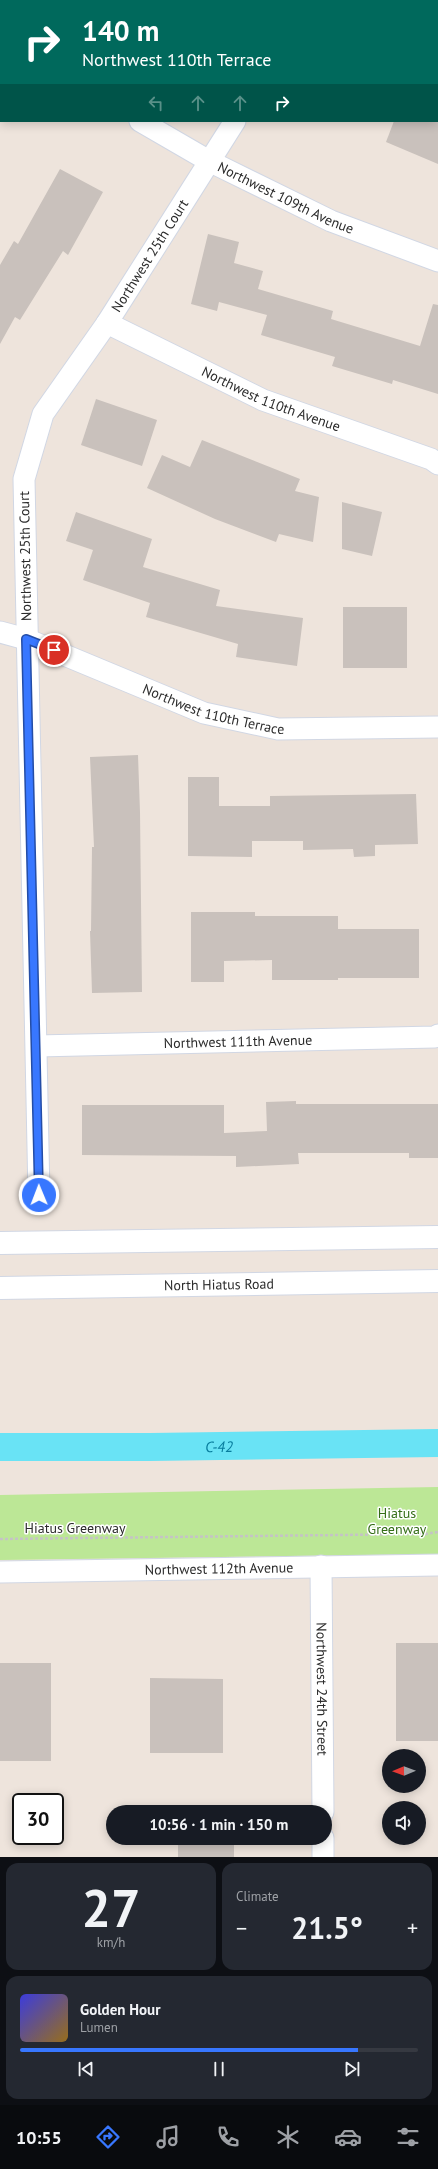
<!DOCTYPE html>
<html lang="en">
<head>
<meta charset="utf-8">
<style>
  body { margin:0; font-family:"PT Sans",sans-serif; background:#242831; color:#f1f3f6; height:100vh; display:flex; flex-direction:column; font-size:15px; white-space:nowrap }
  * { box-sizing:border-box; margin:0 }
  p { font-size:13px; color:#9ea1a6 }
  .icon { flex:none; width:22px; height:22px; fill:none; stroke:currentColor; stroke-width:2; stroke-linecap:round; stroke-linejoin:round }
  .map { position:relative; height:1857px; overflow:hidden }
  .drawer { display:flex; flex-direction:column; gap:6px; padding:6px; background:#0d0f14; flex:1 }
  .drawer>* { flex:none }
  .guide { position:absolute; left:0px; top:0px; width:438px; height:122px; box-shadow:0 2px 10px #0003; background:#00695c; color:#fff; overflow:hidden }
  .needle { width:26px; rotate:269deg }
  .buttons { position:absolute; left:382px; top:1749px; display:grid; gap:8px }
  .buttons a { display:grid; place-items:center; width:44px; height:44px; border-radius:50%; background:#171b24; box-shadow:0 2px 10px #0003; font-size:20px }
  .speed { position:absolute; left:12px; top:1793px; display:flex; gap:8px; font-size:20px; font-weight:700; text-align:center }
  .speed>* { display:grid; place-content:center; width:52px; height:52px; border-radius:50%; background:#171b24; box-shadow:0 2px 10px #0003; line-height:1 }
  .speed .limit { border:2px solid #111; border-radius:6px; background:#fff; color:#111 }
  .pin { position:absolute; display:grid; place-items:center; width:34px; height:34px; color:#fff; margin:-17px; border:2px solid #fff; border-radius:50%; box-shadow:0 1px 4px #0007 }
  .me { position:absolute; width:44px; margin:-22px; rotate:359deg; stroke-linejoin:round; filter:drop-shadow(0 0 3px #0008) }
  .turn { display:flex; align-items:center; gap:14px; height:84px; padding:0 16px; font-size:18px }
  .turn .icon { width:52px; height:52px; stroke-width:2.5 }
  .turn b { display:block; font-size:28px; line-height:34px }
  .lanes { display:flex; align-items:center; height:38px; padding:0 16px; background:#0003; justify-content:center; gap:20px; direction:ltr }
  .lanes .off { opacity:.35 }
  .big { font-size:30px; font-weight:800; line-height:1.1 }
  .drawer .card { flex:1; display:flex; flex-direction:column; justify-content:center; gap:6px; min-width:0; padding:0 14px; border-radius:12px; background:#242831 }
  .drawer .dial { align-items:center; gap:0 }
  .dial b { font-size:52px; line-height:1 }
  .song { display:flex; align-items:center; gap:12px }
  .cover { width:48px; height:48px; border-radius:6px; background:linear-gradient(135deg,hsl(240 70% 55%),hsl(40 70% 35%)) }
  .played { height:4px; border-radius:2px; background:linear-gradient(90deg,#3877ff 85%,#363941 85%) }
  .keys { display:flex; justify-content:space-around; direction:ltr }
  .heat { display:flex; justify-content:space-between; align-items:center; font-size:22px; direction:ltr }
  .drawer .tiles { flex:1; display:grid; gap:6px; grid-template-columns:1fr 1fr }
  .card:last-child { grid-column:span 2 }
  .trip { position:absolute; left:106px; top:1805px; width:226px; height:40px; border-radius:20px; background:#171b24; box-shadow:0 2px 10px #0003; font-weight:800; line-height:40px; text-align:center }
  .tabs { display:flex; height:64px; justify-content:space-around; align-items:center; background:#090b0e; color:#9ea1a6 }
  .tabs .icon { width:28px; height:28px }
  .tabs .current { color:#3877ff }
  .tabs b { font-size:18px; color:#f1f3f6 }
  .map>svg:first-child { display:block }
  .park { fill:#bce796 }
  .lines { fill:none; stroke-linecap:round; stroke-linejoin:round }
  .canal { stroke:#69e3f5; stroke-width:28 }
  .building { fill:#c9c1bc }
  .street-casing { stroke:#d1d7e4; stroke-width:23 }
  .secondary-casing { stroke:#d1d7e4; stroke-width:24 }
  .path { stroke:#c4c4c4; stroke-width:2.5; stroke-dasharray:3 2; stroke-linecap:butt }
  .street { stroke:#fff; stroke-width:21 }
  .secondary { stroke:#fff; stroke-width:22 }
  .route-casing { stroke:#244da6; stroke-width:10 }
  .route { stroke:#3877ff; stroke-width:7 }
  .labels { text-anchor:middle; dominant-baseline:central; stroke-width:3; stroke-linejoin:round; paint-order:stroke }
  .street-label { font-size:14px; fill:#2b2b2b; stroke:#fff }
  .park-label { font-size:14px; fill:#336d16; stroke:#fff }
  .water-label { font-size:15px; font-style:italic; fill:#077c9d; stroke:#fff }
</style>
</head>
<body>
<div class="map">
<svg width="438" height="1857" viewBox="0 0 438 1857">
  <rect width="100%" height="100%" fill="#eee4dc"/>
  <path class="park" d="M438,1487v67l-438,6v-65z"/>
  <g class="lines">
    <g class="canal">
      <path d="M64,1l1,-1"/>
      <path d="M0,91l1,-1"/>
      <path id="s1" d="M0,1447h150l288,-4"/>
    </g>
  </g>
  <g class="building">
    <path d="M394,121h44v43l-52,-22z"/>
    <path d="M60,169l43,23 -35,63 -5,-4 -43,69 -5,-3 -15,27v-79l14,-24 4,3z"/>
    <path d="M208,234l31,8 -5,21 29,8 -5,18 75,22 -2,8 89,27 13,-42 5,1v89l-45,-14 -1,4 -60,-18 3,-9 -74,-22 6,-20 -48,-13 -2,9 -26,-7z"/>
    <path d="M96,399l61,21 -15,46 -61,-21z"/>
    <path d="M202,440l98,39 -5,12 24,6 -6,45 -34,-8 -3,8 -61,-23 -68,-31 15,-33 28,12z"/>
    <path d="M342,502l40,10 -10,44 -30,-7z"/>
    <path d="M76,512l76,27 -9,28 77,23 -4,16 87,12 -6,48 -61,-9 2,-13 -92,-27 4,-14 -67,-23 10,-30 -27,-9z"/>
    <rect x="343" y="607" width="64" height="61"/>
    <path d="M138,755l2,57 2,180 -50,1 -2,-62h1l1,-84h2l-4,-90z"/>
    <path d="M188,777h31v29h51v-10l146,-2 2,50 -43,1v11l-21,1 -1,-8 -50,1v-9h-51v16l-64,-1z"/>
    <path d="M191,912h64v4h83v13h81v49h-81v2h-66v-20l-48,1v21h-33z"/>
    <path d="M296,1101v3h142v54h-29v-5h-111l1,11 -63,3v-11l-154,-1v-50h142v28l43,-2 -1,-29z"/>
    <rect x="396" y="1643" width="42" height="98"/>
    <rect x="0" y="1663" width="51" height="98"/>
    <path d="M150,1678l73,1v74h-73z"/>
    <rect x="178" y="1808" width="56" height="4"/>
    <rect x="178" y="1838" width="56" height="19"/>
  </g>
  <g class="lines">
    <g class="street-casing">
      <g id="street">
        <path d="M385,0l2,1"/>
        <path d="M316,1l1,-1"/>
        <path d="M437,22l1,1"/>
        <path d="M0,41l1,1"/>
        <path id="s2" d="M140,121l69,40 122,60 107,40"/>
        <path id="s3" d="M107,323l156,77 168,59 7,5"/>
        <path id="s4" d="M0,632l26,7 178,74 74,16 160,-2"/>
        <path id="s5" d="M37,1046l398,-9 3,-2"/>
        <path id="s6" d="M39,1195l-15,-716 19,-65 64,-91 128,-202"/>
        <path id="s7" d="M321,1566l2,246"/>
        <path id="s8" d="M0,1572l438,-7"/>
        <path d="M323,1838v19"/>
      </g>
    </g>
    <g class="secondary-casing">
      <g id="secondary">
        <path d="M0,1243l438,-6"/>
        <path id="s9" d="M0,1288l438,-7"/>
      </g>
    </g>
    <path class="path" d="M0,1539l426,-5 12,-2"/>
    <use href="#street" class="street"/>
    <use href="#secondary" class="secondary"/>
  </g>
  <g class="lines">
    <g class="route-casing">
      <path id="route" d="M39,1195l-13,-556 28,11"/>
    </g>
    <use href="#route" class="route"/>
  </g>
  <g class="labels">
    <g class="street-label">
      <text stroke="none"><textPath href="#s2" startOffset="165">Northwest 109th Avenue</textPath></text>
      <text stroke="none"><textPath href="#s6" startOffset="975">Northwest 25th Court</textPath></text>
      <text stroke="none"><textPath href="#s3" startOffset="181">Northwest 110th Avenue</textPath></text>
      <text transform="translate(25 556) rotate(-91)">Northwest 25th Court</text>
      <text stroke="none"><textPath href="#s4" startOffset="228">Northwest 110th Terrace</textPath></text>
      <text stroke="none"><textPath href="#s5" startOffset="201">Northwest 111th Avenue</textPath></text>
      <text stroke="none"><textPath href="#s9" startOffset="219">North Hiatus Road</textPath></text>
      <text x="75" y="1528">Hiatus Greenway</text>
      <text stroke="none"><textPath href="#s8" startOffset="219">Northwest 112th Avenue</textPath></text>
      <text stroke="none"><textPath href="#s7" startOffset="123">Northwest 24th Street</textPath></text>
    </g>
    <g class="park-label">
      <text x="397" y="1513">Hiatus<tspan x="397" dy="16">Greenway</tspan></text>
    </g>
    <g class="water-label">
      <text stroke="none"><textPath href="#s1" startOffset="219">C-42</textPath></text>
    </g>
  </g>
</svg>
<div class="buttons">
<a><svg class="needle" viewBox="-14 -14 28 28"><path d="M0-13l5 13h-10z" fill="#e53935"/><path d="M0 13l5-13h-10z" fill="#9ea1a6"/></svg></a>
<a><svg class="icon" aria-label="sound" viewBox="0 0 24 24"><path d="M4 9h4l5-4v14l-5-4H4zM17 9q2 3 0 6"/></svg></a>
</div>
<div class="speed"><div class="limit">30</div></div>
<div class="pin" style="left:54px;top:650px;background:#d93025"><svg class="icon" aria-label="arrive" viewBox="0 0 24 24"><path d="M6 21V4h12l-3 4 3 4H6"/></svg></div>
<svg class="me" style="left:39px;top:1195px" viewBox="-20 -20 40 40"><circle r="17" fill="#3877ff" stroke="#fff" stroke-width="3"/><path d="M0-11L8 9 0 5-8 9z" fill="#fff"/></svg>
<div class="trip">10:56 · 1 min · 150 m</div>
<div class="guide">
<div class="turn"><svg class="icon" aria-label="right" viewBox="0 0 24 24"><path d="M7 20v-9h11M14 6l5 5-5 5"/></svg><div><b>140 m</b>Northwest 110th Terrace</div></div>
<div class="lanes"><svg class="icon off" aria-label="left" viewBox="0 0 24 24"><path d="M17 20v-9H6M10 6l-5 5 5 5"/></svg><svg class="icon off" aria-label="ahead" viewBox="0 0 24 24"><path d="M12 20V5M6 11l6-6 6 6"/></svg><svg class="icon off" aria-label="ahead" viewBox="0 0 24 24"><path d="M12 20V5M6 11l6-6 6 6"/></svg><svg class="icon" aria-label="right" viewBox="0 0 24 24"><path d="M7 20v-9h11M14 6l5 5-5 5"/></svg></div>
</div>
</div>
<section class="drawer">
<div class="tiles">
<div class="card dial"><b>27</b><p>km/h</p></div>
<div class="card"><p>Climate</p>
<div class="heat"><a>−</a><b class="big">21.5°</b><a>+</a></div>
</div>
<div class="card">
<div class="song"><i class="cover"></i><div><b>Golden Hour</b><p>Lumen</p></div></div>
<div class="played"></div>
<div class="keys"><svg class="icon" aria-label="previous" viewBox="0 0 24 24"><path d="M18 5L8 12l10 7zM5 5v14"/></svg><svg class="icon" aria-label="pause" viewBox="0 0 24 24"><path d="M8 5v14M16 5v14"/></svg><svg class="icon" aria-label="next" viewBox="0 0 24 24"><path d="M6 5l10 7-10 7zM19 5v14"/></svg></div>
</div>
</div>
</section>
<nav class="tabs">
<b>10:55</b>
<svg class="icon current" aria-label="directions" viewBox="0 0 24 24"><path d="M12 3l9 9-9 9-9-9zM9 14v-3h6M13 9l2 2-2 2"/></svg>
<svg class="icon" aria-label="music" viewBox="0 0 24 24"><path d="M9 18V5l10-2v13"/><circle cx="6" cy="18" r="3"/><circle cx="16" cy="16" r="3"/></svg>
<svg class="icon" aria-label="phone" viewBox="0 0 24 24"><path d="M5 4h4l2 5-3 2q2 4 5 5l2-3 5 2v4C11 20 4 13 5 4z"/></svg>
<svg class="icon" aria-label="climate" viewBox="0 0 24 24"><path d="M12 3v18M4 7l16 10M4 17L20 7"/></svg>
<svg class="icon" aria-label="car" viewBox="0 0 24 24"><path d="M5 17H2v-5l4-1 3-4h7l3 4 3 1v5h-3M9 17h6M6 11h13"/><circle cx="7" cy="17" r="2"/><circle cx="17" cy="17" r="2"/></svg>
<svg class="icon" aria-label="filters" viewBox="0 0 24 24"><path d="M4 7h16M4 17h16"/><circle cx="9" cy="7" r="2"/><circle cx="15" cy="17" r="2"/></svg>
</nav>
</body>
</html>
